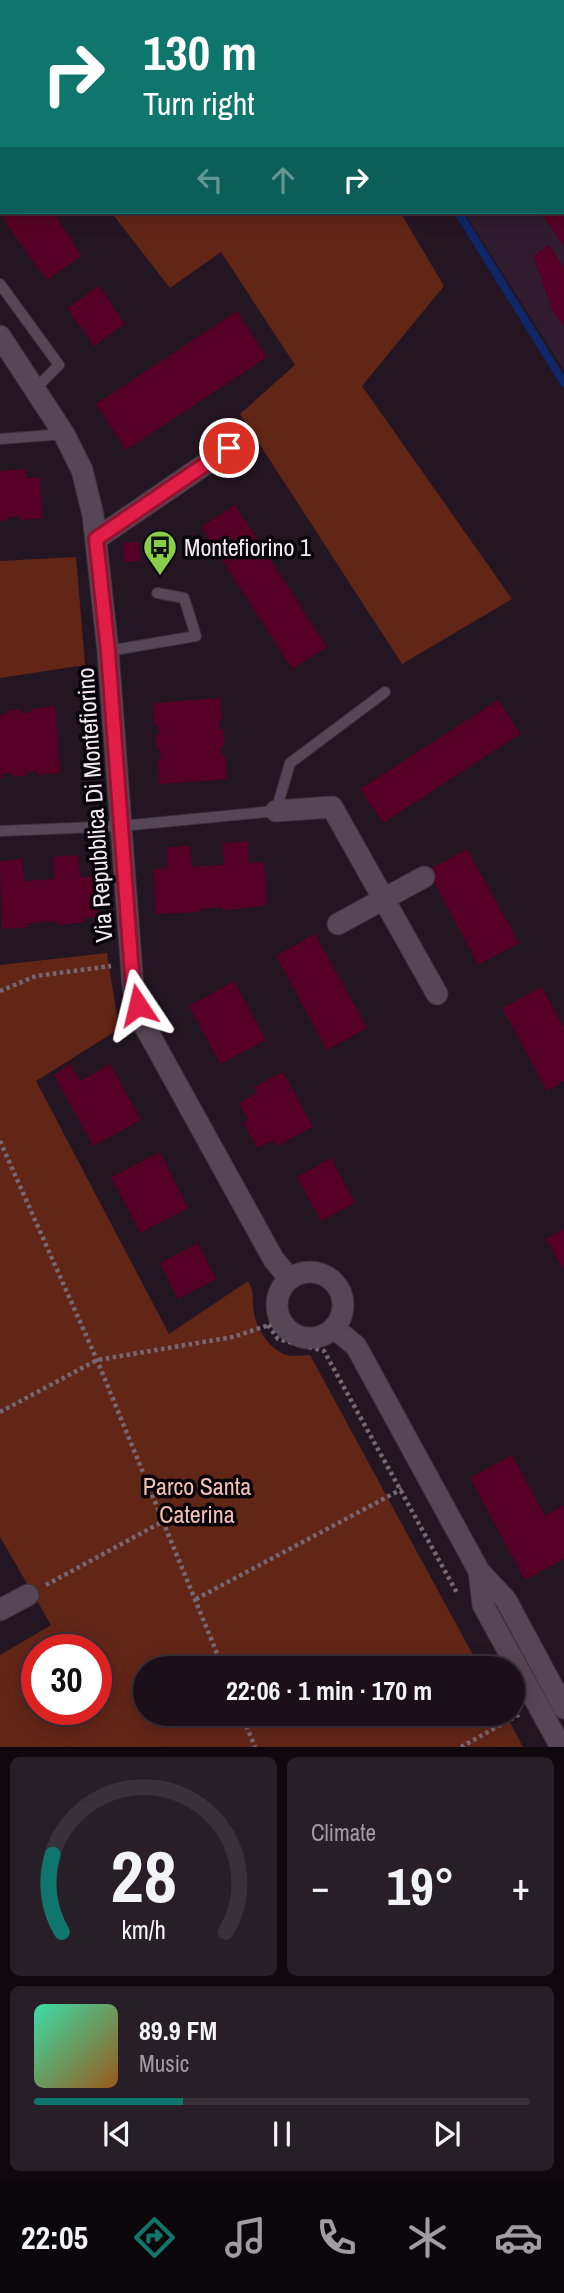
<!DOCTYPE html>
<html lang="en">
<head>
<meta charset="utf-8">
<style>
  body { margin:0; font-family:"Archivo Narrow",sans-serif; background:#281e27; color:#f1f3f6; height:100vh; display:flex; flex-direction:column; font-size:26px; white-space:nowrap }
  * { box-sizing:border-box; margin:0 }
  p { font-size:23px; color:#a09da2 }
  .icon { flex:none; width:38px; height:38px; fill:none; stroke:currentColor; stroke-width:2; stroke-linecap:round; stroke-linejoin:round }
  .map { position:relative; height:1747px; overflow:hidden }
  .side { display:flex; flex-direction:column; gap:10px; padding:10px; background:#0f090e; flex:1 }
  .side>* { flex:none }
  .guide { position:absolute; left:0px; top:0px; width:565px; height:214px; box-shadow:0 4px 18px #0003,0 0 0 2px #393039; background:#0f766e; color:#fff; overflow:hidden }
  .speed { position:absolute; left:21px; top:1634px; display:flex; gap:14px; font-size:35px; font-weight:700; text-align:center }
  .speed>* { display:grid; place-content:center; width:91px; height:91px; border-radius:50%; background:#1b101a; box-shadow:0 4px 18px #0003,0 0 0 2px #393039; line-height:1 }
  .speed .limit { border:10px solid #d22; background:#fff; color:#111 }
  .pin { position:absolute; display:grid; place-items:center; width:60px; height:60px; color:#fff; margin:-30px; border:4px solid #fff; border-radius:50%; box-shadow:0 2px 7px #0007 }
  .me { position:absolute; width:77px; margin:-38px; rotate:350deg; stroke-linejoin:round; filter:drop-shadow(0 0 5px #0008) }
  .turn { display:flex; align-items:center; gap:24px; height:147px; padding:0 28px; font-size:32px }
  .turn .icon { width:91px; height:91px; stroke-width:2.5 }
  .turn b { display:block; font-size:49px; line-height:60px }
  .lanes { display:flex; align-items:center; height:66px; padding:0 28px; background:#0003; justify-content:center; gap:35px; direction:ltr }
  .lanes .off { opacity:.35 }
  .big { font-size:52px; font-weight:800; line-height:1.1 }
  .side .widget { flex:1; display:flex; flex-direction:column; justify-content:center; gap:10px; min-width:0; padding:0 24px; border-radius:10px; background:#281e27 }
  .side .dial { align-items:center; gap:0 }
  .dial svg { height:182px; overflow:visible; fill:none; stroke:#393039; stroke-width:7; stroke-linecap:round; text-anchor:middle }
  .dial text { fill:#f1f3f6; stroke:none }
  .song { display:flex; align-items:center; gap:21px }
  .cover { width:84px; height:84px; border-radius:10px; background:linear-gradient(135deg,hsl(160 70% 55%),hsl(30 70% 35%)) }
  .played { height:7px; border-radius:4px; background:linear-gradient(90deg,#0f766e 30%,#393039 30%) }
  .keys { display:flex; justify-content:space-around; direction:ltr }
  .heat { display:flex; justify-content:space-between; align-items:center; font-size:38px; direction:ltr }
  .side .tiles { flex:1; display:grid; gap:10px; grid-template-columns:1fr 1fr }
  .widget:last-child { grid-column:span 2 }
  .trip { position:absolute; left:133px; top:1656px; width:392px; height:70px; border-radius:35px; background:#1b101a; box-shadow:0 4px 18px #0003,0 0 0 2px #393039; font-weight:800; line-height:70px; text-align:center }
  .menu { display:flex; height:112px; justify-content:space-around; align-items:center; background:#0b060a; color:#a09da2 }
  .menu .icon { width:49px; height:49px }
  .menu .on { color:#0f766e }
  .menu b { font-size:32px; color:#f1f3f6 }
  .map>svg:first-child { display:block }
  .built { fill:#301c2e }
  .green { fill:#622617; fill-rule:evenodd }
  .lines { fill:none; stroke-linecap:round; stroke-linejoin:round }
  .stream { stroke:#0f2769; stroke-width:8 }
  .building { fill:#570027 }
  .lane-casing { stroke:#3a313a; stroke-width:12 }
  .street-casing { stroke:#3a313a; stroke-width:23 }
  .path { stroke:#766974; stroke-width:4.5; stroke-dasharray:3.5 3.5; stroke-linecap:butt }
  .lane { stroke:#574655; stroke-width:10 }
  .street { stroke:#574655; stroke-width:21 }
  .route-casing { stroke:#92132f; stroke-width:18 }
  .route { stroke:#e11d48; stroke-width:12 }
  .labels { text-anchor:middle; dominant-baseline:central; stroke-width:7; stroke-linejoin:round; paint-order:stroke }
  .poi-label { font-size:24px; fill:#f3e9f2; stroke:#090409; text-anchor:start }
  .street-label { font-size:24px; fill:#f3e9f2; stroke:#090409 }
  .park-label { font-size:24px; fill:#f3c1b4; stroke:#090409 }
</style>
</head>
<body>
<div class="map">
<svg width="564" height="1747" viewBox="0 0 564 1747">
  <rect width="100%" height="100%" fill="#241522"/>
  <path class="built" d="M329,0h235v370l-100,-158h100v-210z"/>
  <g class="green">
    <path d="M0,0h272l1,2h-271v68z"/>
    <path d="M111,212h289l44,74 -82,100 150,213 -110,65 -162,-250 55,-49 -74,-113 -51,36z"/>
    <path d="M76,557l9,108 -85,13v-117z"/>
    <path d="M107,953l12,76 -83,52 133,253 79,-53c8,14 3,18 6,32 3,17 16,37 33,42 6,2 17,0 23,0l170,313h-335v45h360l18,34h-523v-92l51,-30 -51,-88v-572zM37,1650h59v60h-59z"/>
  </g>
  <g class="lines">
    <g class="stream">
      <path d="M326,0l1,2"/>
      <path d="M458,212l106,171"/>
    </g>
  </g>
  <g class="building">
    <path d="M0,212h54l27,44 -34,24 -39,-53z"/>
    <path d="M541,212h23v35z"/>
    <path d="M549,245l15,23v59l-11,-15 -20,-56z"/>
    <path d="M99,286l26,38 -31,22 -27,-38z"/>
    <path d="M237,311l30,46 -141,93 -30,-46z"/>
    <path d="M25,469l1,9 14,-1 2,41 -22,2v-4l-12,1v3l-8,1v-50z"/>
    <path d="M235,505l92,142 -35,22 -91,-142z"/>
    <path d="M139,542l1,19 -16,1 -1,-19z"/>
    <path d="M220,698l2,22h-3v9h4l1,16 -3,1v9h4l2,24 -68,5 -1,-25h3l-1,-10 -3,1 -2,-15h4l-1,-10h-4l-1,-22z"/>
    <path d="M498,700l22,34 -137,89 -23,-34z"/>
    <path d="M55,706l5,67 -22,2v-4l-11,1v3l-15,2v-4h-9v5h-3v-63l7,-1v-3l15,-2v4l10,-1 -1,-3z"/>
    <path d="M248,841l1,22 15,-1 3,43 -29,4 -15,1 -1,-3 -23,2 1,3 -44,2 -3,-45 14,-1v-21l23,-1 2,21 32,-2 -1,-22z"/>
    <path d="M467,849l52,94 -41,22 -50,-95z"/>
    <path d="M78,855l2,22 14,-1 4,41 -14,1 1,4 -28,3v-4l-28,2v4l-27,2 -2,-68 22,-2 2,22 30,-2 -1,-22z"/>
    <path d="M315,934l52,94 -40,22 -51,-94z"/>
    <path d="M234,981l32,59 -46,24 -31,-58z"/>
    <path d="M542,987l22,41v53l-17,10 -45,-83z"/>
    <path d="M70,1064l10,17 30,-17 31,56 -48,26 -39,-71z"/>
    <path d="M283,1072l30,55 -36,19 -4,-6 -16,8 -14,-26 5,-2 -9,-17 18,-10 -3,-6z"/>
    <path d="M160,1152l28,56 -48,25 -29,-56z"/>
    <path d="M331,1158l24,45 -34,18 -24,-44z"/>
    <path d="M564,1229v42l-18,-32z"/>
    <path d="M198,1243l18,36 -38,20 -18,-36z"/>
    <path d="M512,1455l33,61 19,-11v54l-39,21 -55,-102z"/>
  </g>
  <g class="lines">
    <g class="lane-casing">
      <g id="lane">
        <path d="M0,284l59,81 -24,24"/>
        <path d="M0,439l64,-5"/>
        <path d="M108,651l88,-15 -12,-38 -27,-5"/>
        <path d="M0,831l121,-5 155,-15 14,-48 95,-71"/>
      </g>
    </g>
    <g class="street-casing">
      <g id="street">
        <path d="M0,336l64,98 18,36 11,45 15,136 25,337 10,35 131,237 16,19"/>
        <path d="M96,539l133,-91"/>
        <path d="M276,811l56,-4 105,187"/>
        <path d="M338,924l86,-47"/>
        <circle cx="310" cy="1305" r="33"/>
        <path d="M334,1328l22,18 123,225 27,29 58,108"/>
        <path d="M479,1571l4,34 78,142"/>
        <path d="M0,1610l28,-15"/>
      </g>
    </g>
    <g class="path">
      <path d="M0,991l36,-15 75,-10"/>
      <path d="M0,1141l97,219 126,308"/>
      <path d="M268,1325l10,14 46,12 133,242"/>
      <path d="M0,1412l97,-52 136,-23 48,-16"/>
      <path d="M46,1585l116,-63"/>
      <path d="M196,1599l206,-110"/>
      <path d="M241,1713l14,34"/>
      <path d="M461,1747l59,-33"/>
    </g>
    <use href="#lane" class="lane"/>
    <use href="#street" class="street"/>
  </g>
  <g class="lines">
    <g class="route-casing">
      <path id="route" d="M138,1005l-5,-17 -25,-337 -12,-112 133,-91"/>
    </g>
    <use href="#route" class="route"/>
  </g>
  <defs>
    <g id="bus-pin" transform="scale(1.75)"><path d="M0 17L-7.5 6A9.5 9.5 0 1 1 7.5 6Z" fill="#89ce48" stroke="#090409"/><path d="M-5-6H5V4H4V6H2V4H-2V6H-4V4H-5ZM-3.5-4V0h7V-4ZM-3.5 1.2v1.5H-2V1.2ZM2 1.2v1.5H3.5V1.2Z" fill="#111"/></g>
  </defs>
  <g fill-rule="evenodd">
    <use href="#bus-pin" x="160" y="547"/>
  </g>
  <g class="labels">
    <g class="poi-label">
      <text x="184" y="547">Montefiorino 1</text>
    </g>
    <g class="street-label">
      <text transform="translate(94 805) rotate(-94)">Via Repubblica Di Montefiorino</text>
    </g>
    <g class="park-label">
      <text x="197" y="1486">Parco Santa<tspan x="197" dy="28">Caterina</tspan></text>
    </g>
  </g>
</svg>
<div class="speed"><div class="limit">30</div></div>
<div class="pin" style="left:229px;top:448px;background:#d93025"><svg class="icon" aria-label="arrive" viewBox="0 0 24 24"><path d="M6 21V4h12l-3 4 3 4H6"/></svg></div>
<svg class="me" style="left:138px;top:1005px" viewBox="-20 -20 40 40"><path d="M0-17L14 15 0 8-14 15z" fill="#e11d48" stroke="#fff" stroke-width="4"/></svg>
<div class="trip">22:06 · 1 min · 170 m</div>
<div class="guide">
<div class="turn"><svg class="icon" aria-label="right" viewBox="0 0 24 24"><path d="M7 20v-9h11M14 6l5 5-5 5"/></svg><div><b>130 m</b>Turn right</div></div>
<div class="lanes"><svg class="icon off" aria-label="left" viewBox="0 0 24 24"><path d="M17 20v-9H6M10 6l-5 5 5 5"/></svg><svg class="icon off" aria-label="ahead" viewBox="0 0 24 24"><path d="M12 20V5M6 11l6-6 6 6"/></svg><svg class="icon" aria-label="right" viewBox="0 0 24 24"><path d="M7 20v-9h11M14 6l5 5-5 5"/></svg></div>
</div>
</div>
<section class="side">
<div class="tiles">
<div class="widget dial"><svg viewBox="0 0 100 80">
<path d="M14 69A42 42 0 1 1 86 69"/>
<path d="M14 69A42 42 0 0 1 10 35" stroke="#0f766e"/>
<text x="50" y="56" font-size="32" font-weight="700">28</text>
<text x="50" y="72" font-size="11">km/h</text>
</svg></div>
<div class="widget"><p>Climate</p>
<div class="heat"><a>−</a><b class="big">19°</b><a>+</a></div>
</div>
<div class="widget">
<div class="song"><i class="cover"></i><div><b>89.9 FM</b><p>Music</p></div></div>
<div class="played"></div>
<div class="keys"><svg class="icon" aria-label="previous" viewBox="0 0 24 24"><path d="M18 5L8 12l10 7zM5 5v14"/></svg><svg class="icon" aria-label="pause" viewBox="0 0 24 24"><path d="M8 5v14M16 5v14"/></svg><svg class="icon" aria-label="next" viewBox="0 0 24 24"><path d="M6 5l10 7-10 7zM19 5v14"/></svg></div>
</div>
</div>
</section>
<nav class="menu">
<b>22:05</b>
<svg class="icon on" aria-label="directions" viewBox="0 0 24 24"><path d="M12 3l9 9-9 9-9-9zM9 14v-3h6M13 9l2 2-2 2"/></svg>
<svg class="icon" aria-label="music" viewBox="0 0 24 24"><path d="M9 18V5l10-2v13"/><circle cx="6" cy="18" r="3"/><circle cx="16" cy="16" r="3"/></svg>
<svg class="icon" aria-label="phone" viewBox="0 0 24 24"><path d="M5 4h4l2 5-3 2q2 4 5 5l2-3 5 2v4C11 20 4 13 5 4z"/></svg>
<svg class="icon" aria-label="climate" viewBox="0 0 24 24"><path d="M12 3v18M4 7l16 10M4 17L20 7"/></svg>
<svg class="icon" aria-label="car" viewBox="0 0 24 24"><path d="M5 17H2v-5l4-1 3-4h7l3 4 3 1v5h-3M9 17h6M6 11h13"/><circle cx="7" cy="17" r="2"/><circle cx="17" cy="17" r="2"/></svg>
</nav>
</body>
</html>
